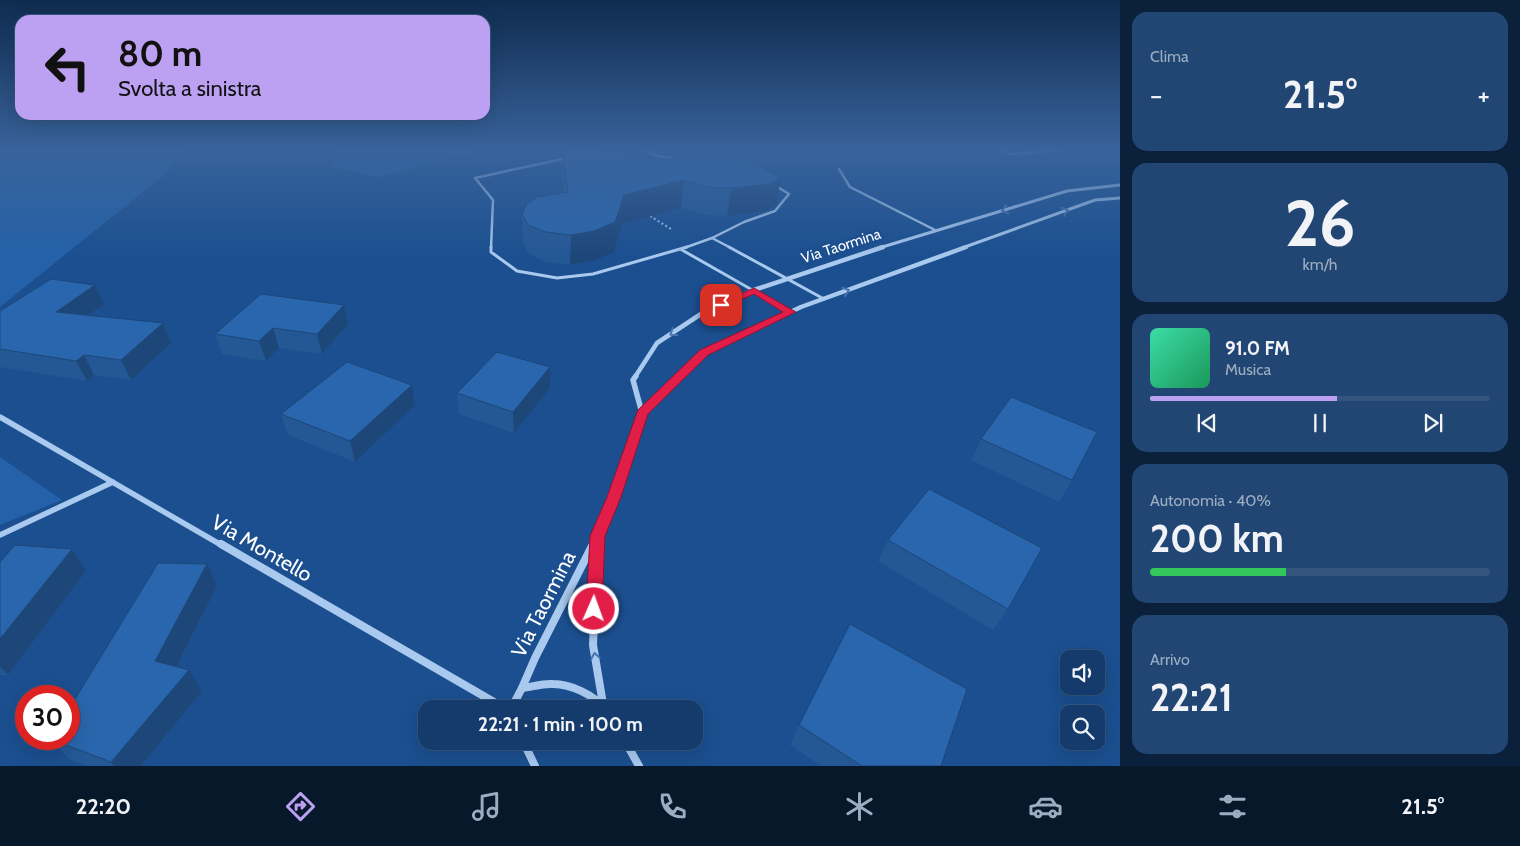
<!DOCTYPE html>
<html lang="it">
<head>
<meta charset="utf-8">
<style>
  body { margin:0; font-family:Cabin,sans-serif; background:#214673; color:#f1f3f6; height:100vh; display:flex; flex-direction:column; font-size:19px; white-space:nowrap }
  * { box-sizing:border-box; margin:0 }
  p { font-size:16px; color:#9dadc1 }
  .icon { flex:none; width:28px; height:28px; fill:none; stroke:currentColor; stroke-width:2; stroke-linecap:round; stroke-linejoin:round }
  .map { position:relative; flex:1; overflow:hidden }
  .details { display:flex; flex-direction:column; gap:12px; padding:12px; background:#0b203b; width:400px }
  .details>* { flex:none }
  .top-card { position:absolute; left:15px; top:15px; width:475px; height:105px; border-radius:15px; box-shadow:0 5px 20px #0002,0 0 0 1px #33557e; background:#bca0f2; color:#111; overflow:hidden }
  .buttons { position:absolute; left:1060px; top:650px; display:grid; gap:10px }
  .buttons a { display:grid; place-items:center; width:45px; height:45px; border-radius:10px; background:#143b6b; box-shadow:0 5px 20px #0002,0 0 0 1px #33557e; font-size:25px }
  .speed { position:absolute; left:15px; top:685px; display:flex; gap:10px; font-size:25px; font-weight:700; text-align:center }
  .speed>* { display:grid; place-content:center; width:65px; height:65px; border-radius:50%; background:#143b6b; box-shadow:0 5px 20px #0002,0 0 0 1px #33557e; line-height:1 }
  .speed .limit { border:8px solid #d22; background:#fff; color:#111 }
  .pin { position:absolute; display:grid; place-items:center; width:42px; height:42px; color:#fff; margin:-21px; border-radius:10px; box-shadow:0 2px 8px #0006 }
  .me { position:absolute; width:55px; margin:-28px; rotate:2deg; stroke-linejoin:round; filter:drop-shadow(0 0 4px #0008) }
  .turn { display:flex; align-items:center; gap:18px; height:105px; padding:0 20px; font-size:22px }
  .turn .icon { width:65px; height:65px; stroke-width:2.5 }
  .turn b { display:block; font-size:35px; line-height:42px }
  .big { font-size:38px; font-weight:700; line-height:1.1 }
  .details .tile { flex:1; display:flex; flex-direction:column; justify-content:center; gap:8px; min-width:0; padding:0 18px; border-radius:15px; background:#214673 }
  .details .dial { align-items:center; gap:0 }
  .dial b { font-size:65px; line-height:1 }
  .song { display:flex; align-items:center; gap:15px }
  .cover { width:60px; height:60px; border-radius:8px; background:linear-gradient(135deg,hsl(160 70% 55%),hsl(150 70% 35%)) }
  .played { height:5px; border-radius:2px; background:linear-gradient(90deg,#bca0f2 55%,#33557e 55%) }
  .keys { display:flex; justify-content:space-around; direction:ltr }
  .heat { display:flex; justify-content:space-between; align-items:center; font-size:28px; direction:ltr }
  .charge { height:8px; border-radius:4px; background:linear-gradient(90deg,#34c759 40%,#33557e 0) }
  .trip { position:absolute; left:418px; top:700px; width:285px; height:50px; border-radius:15px; background:#143b6b; box-shadow:0 5px 20px #0002,0 0 0 1px #33557e; font-weight:700; line-height:50px; text-align:center }
  .tab-bar { display:flex; height:80px; justify-content:space-around; align-items:center; background:#08182b; color:#9dadc1 }
  .tab-bar .icon { width:35px; height:35px }
  .tab-bar .current { color:#bca0f2 }
  .tab-bar b { font-size:22px; color:#f1f3f6 }
  main { display:flex; flex:1; min-height:0 }
  .map>svg:first-child { display:block }
  .green { fill:#2461a8 }
  .lines { fill:none; stroke-linecap:round; stroke-linejoin:round }
  .path { stroke:#a9c9ee; stroke-width:2; stroke-dasharray:2 2.5; stroke-linecap:butt }
  .service-far1 { stroke:#a9c9ee; stroke-width:2.5 }
  .service { stroke:#a9c9ee; stroke-width:3 }
  .minor-far3 { stroke:#a9c9ee; stroke-width:3 }
  .minor-far2 { stroke:#a9c9ee; stroke-width:4.5 }
  .minor-far1 { stroke:#a9c9ee; stroke-width:5.5 }
  .minor { stroke:#a9c9ee; stroke-width:8 }
  .wall { fill:#245895 }
  .shaded-wall { fill:#1d4779 }
  .building { fill:#2a66ad; stroke:#1d4779 }
  .oneway { stroke:#4674ac }
  .route { fill:#e11d48; stroke:#92132f }
  .labels { text-anchor:middle; dominant-baseline:central; stroke-width:5; stroke-linejoin:round; paint-order:stroke }
  .far-street-label { font-size:15px; fill:#fff; stroke:#1b4f8f }
  .near-street-label { font-size:21px; fill:#fff; stroke:#1b4f8f }
</style>
</head>
<body>
<main>
<div class="map">
<svg width="1120" height="766" viewBox="0 0 1120 766">
  <rect width="100%" height="100%" fill="#1b4f8f"/>
  <g class="green">
    <path d="M0,149h188l-25,27 -163,131z"/>
    <path d="M335,150l1,-1h151l-108,28 -46,-10z"/>
    <path d="M0,457l62,43 -62,25z"/>
  </g>
  <g class="lines">
    <path class="path" d="M650,216l21,13"/>
    <g class="service-far1">
      <path d="M643,149l15,7 21,3"/>
      <path d="M999,149l13,5 57,-5"/>
      <path d="M839,169l11,18 85,43"/>
      <path d="M712,238l19,10"/>
      <path d="M491,248l2,-48 -18,-22 92,-20"/>
      <path d="M684,248l28,-10 32,-16 31,-11 14,-17 -13,-8"/>
    </g>
    <g class="service">
      <path d="M491,247v5l26,19 40,7 36,-4 94,-27"/>
      <path d="M729,247l95,52"/>
      <path d="M682,250l109,62"/>
    </g>
    <g class="minor-far3">
      <path d="M879,248l188,-57 53,-6"/>
      <path d="M962,248l133,-48 25,-2"/>
    </g>
    <g class="minor-far2">
      <path d="M635,377l22,-34 47,-31 50,-22 129,-43"/>
      <path d="M679,377l25,-24 97,-46 165,-60"/>
    </g>
    <g class="minor-far1">
      <path d="M636,376l-3,4 9,33"/>
      <path d="M0,417l223,129"/>
      <path d="M0,535l113,-53"/>
      <path d="M592,546l22,-49 28,-84 38,-37"/>
      <path d="M597,546v-8"/>
    </g>
    <g class="minor">
      <path d="M221,544l285,165"/>
      <path d="M597,544l-4,101 10,59"/>
      <path d="M522,688l13,-30 58,-114"/>
      <path d="M511,709l11,-21c10,-1 21,-5 31,-4 18,0 41,11 52,25"/>
      <path d="M523,741l12,25"/>
      <path d="M625,741l14,25"/>
    </g>
  </g>
  <g class="wall">
    <path d="M562,151l100,9 114,45 -11,6 -38,5 -22,-1 -24,-7 -59,16 -8,28 -21,9 -23,4 -24,-3 -17,-8 -6,-11 -1,-29 42,-22 -2,-16z"/>
    <path d="M104,304l-16,11 75,8 8,20 -40,37 -37,-5 -7,6 -87,-14v-56z"/>
    <path d="M344,305l4,19 -26,30 -43,-6 -13,13 -44,-7 -7,-20z"/>
    <path d="M550,367v21l-36,45 -55,-19 -2,-21z"/>
    <path d="M412,385l3,20 -60,57 -67,-27 -7,-21z"/>
    <path d="M981,439l91,41 -13,22 -88,-42z"/>
    <path d="M888,540l120,69 -15,21 -115,-69z"/>
    <path d="M72,549l14,22 -78,104h-8v-113z"/>
    <path d="M217,586l-40,81 25,24 -61,75h-54l-18,-7 -19,-20z"/>
    <path d="M799,725l142,41h-120l-31,-21z"/>
  </g>
  <g class="shaded-wall">
    <path d="M781,178l-5,27 -11,6 -38,5 4,-28z"/>
    <path d="M684,180l-3,28 -59,16 -8,28 -21,9 -23,4 1,-30 53,-40z"/>
    <path d="M95,285l9,19 -38,27 -10,-19z"/>
    <path d="M344,305l4,19 -26,30 -5,-20z"/>
    <path d="M163,323l8,20 -40,37 -10,-20z"/>
    <path d="M273,328l6,20 -13,13 -7,-20z"/>
    <path d="M84,355l10,20 -7,6 -11,-20z"/>
    <path d="M550,367v21l-36,45 -1,-21z"/>
    <path d="M412,385l3,20 -60,57 -5,-21z"/>
    <path d="M72,549l14,22 -78,104 -8,-8v-28z"/>
    <path d="M207,564l10,22 -48,96 -14,-21z"/>
    <path d="M189,670l13,21 -61,75h-27l-3,-4z"/>
  </g>
  <g class="building">
    <path d="M567,149h34l61,11 38,-6h24l21,5 36,19 -11,6 -39,4 -23,-1 -24,-7 -60,15 -9,27 -21,9 -23,4 -25,-3 -18,-7 -6,-11 5,-10 10,-7 31,-5 -6,-41z"/>
    <path d="M51,279l44,6 -39,27 107,11 -42,37 -37,-5 -8,6 -76,-12v-38z"/>
    <path d="M261,294l83,11 -27,29 -44,-6 -14,13 -44,-7z"/>
    <path d="M497,352l53,15 -37,45 -56,-19z"/>
    <path d="M347,362l65,23 -62,56 -69,-27z"/>
    <path d="M1011,397l86,35 -25,48 -91,-41z"/>
    <path d="M929,489l113,59 -34,61 -120,-69z"/>
    <path d="M15,545l57,4 -72,90v-77z"/>
    <path d="M158,563l49,1 -52,97 34,9 -78,92 -61,-23h19v-30z"/>
    <path d="M850,624l117,65 -26,77h-79l-63,-41z"/>
  </g>
  <defs><path id="oneway-chevron" d="M-2-3.5L2.5 0L-2 3.5" fill="none" stroke-width="1.6" stroke-linecap="round" stroke-linejoin="round" transform="scale(1.25)"/></defs>
  <g class="oneway">
    <use href="#oneway-chevron" transform="translate(1005 210) rotate(163)"/>
    <use href="#oneway-chevron" transform="translate(1065 211) rotate(-20)"/>
    <use href="#oneway-chevron" transform="translate(846 291) rotate(-20)"/>
    <use href="#oneway-chevron" transform="translate(673 333) rotate(147)"/>
    <use href="#oneway-chevron" transform="translate(595 656) rotate(-100)"/>
  </g>
  <linearGradient id="sky" x2="0" y2="1"><stop stop-color="#0f2b4f"/><stop offset="0.58" stop-color="#39639b"/><stop offset="1" stop-color="#39639b" stop-opacity="0"/></linearGradient>
  <rect width="1120" height="257" fill="url(#sky)"/>
  <path class="route" d="M754,288l42,24 -88,43 -60,59 -27,83 -16,39 -3,73 -2,5 -6,2 -5,-2 -3,-5 4,-73 17,-39 31,-87 62,-60 83,-38 -29,-18 -30,13 -3,1 -5,-3z"/>
  <g class="labels">
    <g class="far-street-label">
      <text transform="translate(841 246) rotate(-18)">Via Taormina</text>
    </g>
    <g class="near-street-label">
      <text transform="translate(262 548) rotate(30)">Via Montello</text>
      <text transform="translate(543 604) rotate(-63)">Via Taormina</text>
    </g>
  </g>
</svg>
<div class="buttons">
<a><svg class="icon" aria-label="sound" viewBox="0 0 24 24"><path d="M4 9h4l5-4v14l-5-4H4zM17 9q2 3 0 6"/></svg></a>
<a><svg class="icon" aria-label="search" viewBox="0 0 24 24"><circle cx="10" cy="10" r="6"/><path d="M15 15l6 6"/></svg></a>
</div>
<div class="speed"><div class="limit">30</div></div>
<div class="pin" style="left:721px;top:305px;background:#d93025"><svg class="icon" aria-label="arrive" viewBox="0 0 24 24"><path d="M6 21V4h12l-3 4 3 4H6"/></svg></div>
<svg class="me" style="left:594px;top:609px" viewBox="-20 -20 40 40"><circle r="17" fill="#e11d48" stroke="#fff" stroke-width="3"/><path d="M0-11L8 9 0 5-8 9z" fill="#fff"/></svg>
<div class="trip">22:21 · 1 min · 100 m</div>
<div class="top-card">
<div class="turn"><svg class="icon" aria-label="left" viewBox="0 0 24 24"><path d="M17 20v-9H6M10 6l-5 5 5 5"/></svg><div><b>80 m</b>Svolta a sinistra</div></div>
</div>
</div>
<section class="details">
<div class="tile"><p>Clima</p>
<div class="heat"><a>−</a><b class="big">21.5°</b><a>+</a></div>
</div>
<div class="tile dial"><b>26</b><p>km/h</p></div>
<div class="tile">
<div class="song"><i class="cover"></i><div><b>91.0 FM</b><p>Musica</p></div></div>
<div class="played"></div>
<div class="keys"><svg class="icon" aria-label="previous" viewBox="0 0 24 24"><path d="M18 5L8 12l10 7zM5 5v14"/></svg><svg class="icon" aria-label="pause" viewBox="0 0 24 24"><path d="M8 5v14M16 5v14"/></svg><svg class="icon" aria-label="next" viewBox="0 0 24 24"><path d="M6 5l10 7-10 7zM19 5v14"/></svg></div>
</div>
<div class="tile"><p>Autonomia · 40%</p><b class="big">200 km</b><div class="charge"></div></div>
<div class="tile"><p>Arrivo</p><b class="big">22:21</b></div>
</section>
</main>
<nav class="tab-bar">
<b>22:20</b>
<svg class="icon current" aria-label="directions" viewBox="0 0 24 24"><path d="M12 3l9 9-9 9-9-9zM9 14v-3h6M13 9l2 2-2 2"/></svg>
<svg class="icon" aria-label="music" viewBox="0 0 24 24"><path d="M9 18V5l10-2v13"/><circle cx="6" cy="18" r="3"/><circle cx="16" cy="16" r="3"/></svg>
<svg class="icon" aria-label="phone" viewBox="0 0 24 24"><path d="M5 4h4l2 5-3 2q2 4 5 5l2-3 5 2v4C11 20 4 13 5 4z"/></svg>
<svg class="icon" aria-label="climate" viewBox="0 0 24 24"><path d="M12 3v18M4 7l16 10M4 17L20 7"/></svg>
<svg class="icon" aria-label="car" viewBox="0 0 24 24"><path d="M5 17H2v-5l4-1 3-4h7l3 4 3 1v5h-3M9 17h6M6 11h13"/><circle cx="7" cy="17" r="2"/><circle cx="17" cy="17" r="2"/></svg>
<svg class="icon" aria-label="filters" viewBox="0 0 24 24"><path d="M4 7h16M4 17h16"/><circle cx="9" cy="7" r="2"/><circle cx="15" cy="17" r="2"/></svg>
<b>21.5°</b>
</nav>
</body>
</html>
